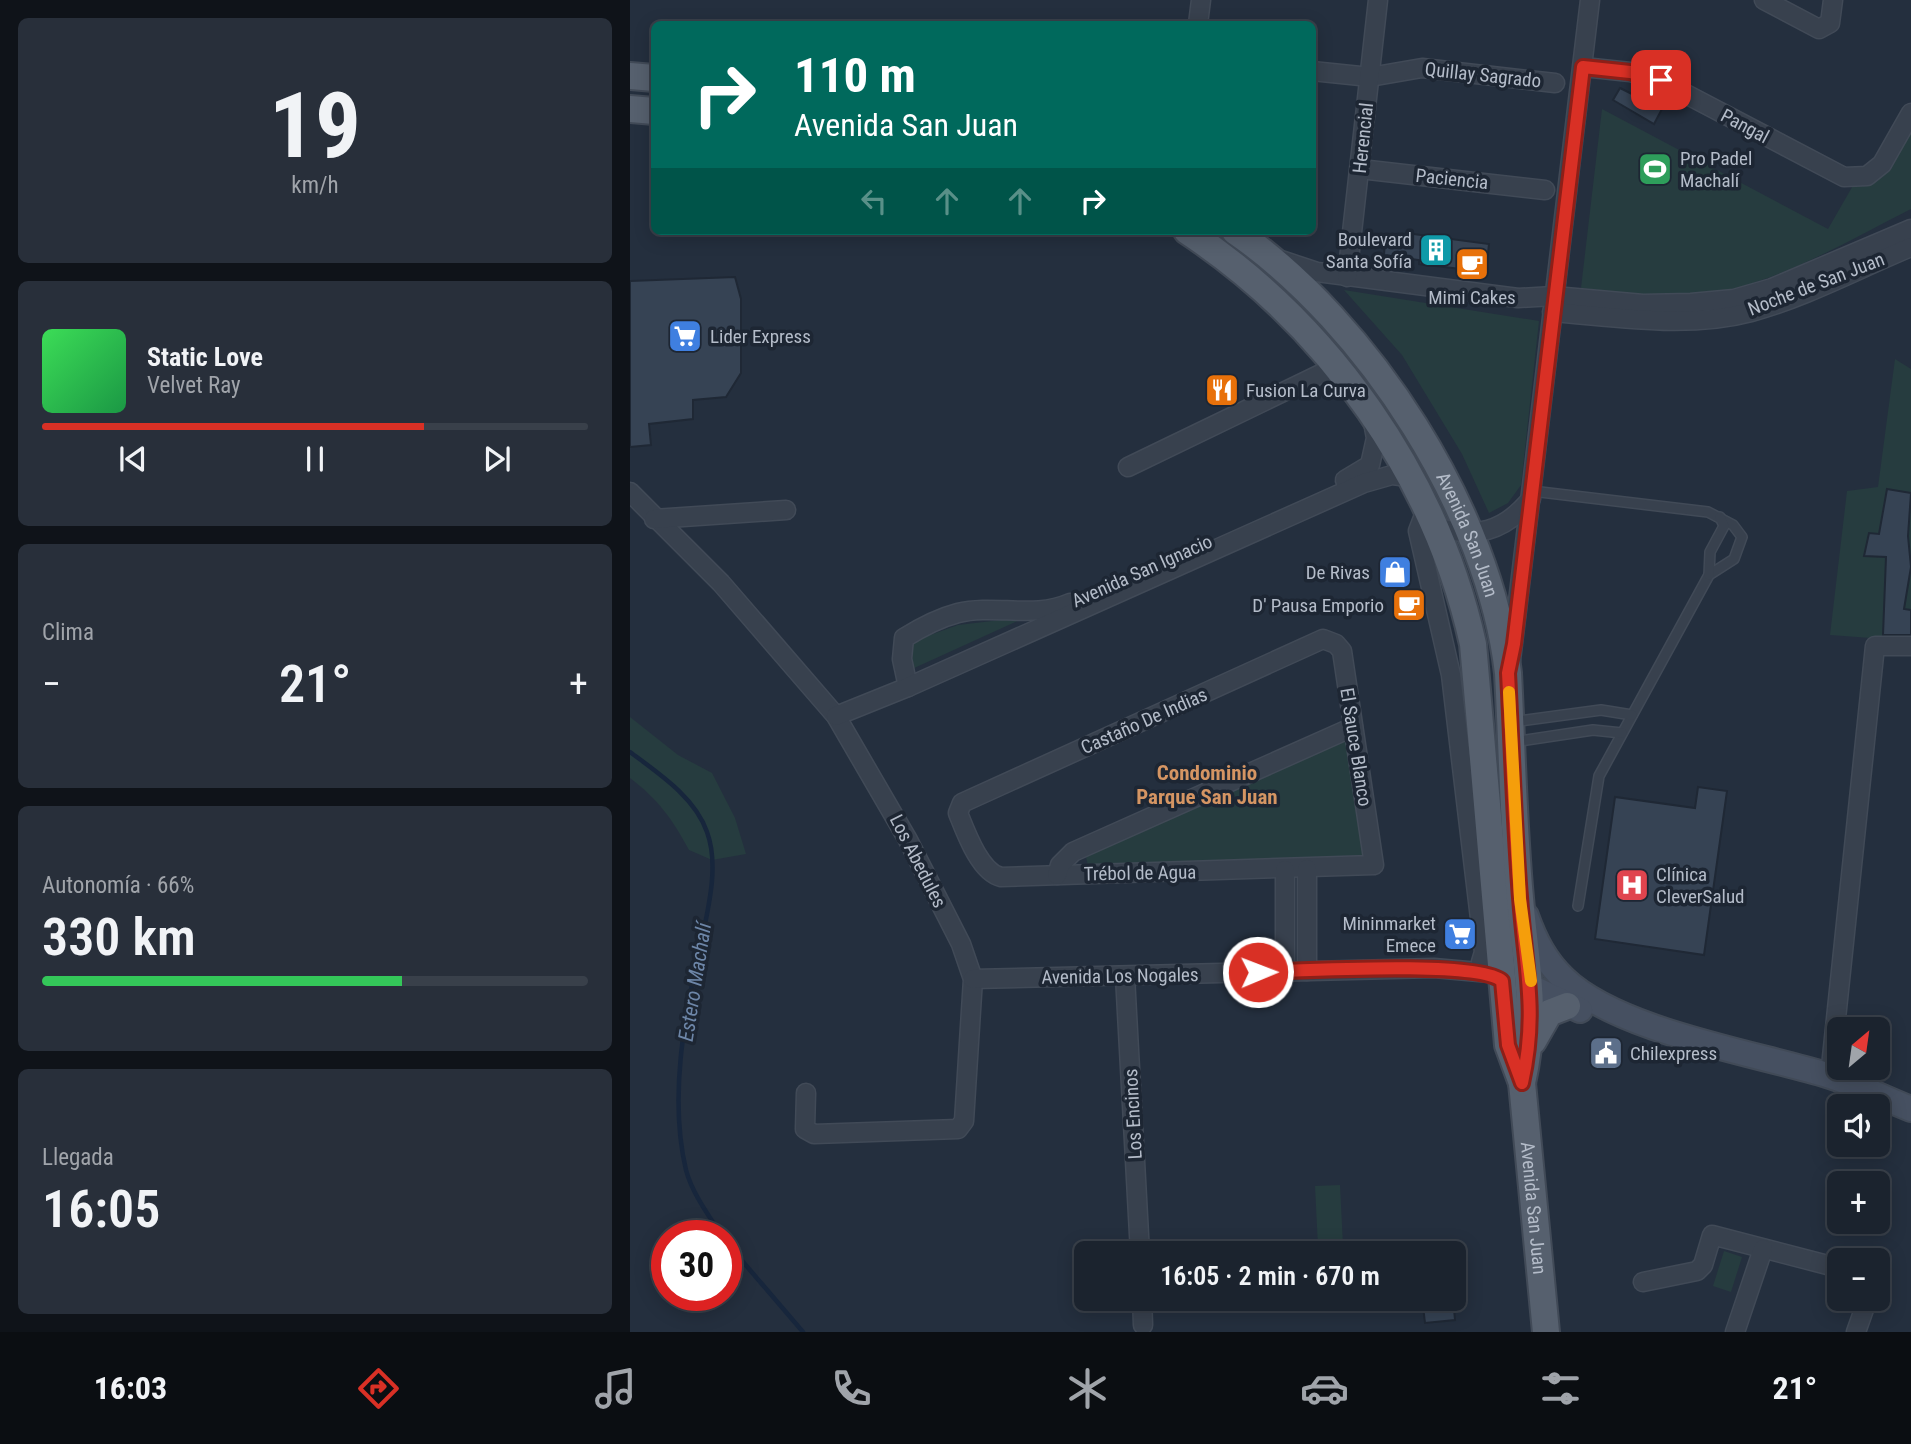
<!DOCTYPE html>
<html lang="es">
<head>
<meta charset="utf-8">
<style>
  body { margin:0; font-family:"Roboto Condensed",sans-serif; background:#282f3a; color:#f1f3f6; height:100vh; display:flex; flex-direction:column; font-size:26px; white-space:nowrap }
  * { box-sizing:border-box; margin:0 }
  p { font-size:23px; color:#a0a4aa }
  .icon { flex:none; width:38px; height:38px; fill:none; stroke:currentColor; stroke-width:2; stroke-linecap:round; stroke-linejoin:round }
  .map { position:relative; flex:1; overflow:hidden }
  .side { display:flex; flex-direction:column; gap:18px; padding:18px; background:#0f1319; width:630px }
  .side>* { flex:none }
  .banner { position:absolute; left:21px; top:21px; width:665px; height:214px; border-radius:10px; box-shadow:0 4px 18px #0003,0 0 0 2px #39404a; background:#00695c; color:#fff; overflow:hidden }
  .needle { width:46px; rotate:29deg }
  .controls { position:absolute; left:1197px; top:1017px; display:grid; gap:14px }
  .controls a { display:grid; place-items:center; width:63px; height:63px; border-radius:10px; background:#1b232e; box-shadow:0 4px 18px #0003,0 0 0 2px #39404a; font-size:35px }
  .speed { position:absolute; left:21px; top:1220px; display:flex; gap:14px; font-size:35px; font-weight:700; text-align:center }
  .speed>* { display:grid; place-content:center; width:91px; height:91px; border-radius:50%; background:#1b232e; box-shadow:0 4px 18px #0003,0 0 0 2px #39404a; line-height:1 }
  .speed .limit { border:10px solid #d22; background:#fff; color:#111 }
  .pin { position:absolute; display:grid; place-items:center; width:60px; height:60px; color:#fff; margin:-30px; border-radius:14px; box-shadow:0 4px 10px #0006 }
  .me { position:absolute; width:77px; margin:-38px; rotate:89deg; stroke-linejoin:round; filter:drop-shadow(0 0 5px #0008) }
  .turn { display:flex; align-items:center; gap:24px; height:147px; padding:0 28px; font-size:32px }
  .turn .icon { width:91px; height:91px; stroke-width:2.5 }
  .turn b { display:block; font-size:49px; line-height:60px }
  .lanes { display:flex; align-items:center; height:66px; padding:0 28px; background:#0003; justify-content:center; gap:35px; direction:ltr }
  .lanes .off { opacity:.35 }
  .big { font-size:52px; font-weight:600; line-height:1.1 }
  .side .widget { flex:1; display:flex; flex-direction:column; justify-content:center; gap:10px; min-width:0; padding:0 24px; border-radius:10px; background:#282f3a }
  .side .dial { align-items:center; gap:0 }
  .dial b { font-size:91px; line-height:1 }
  .song { display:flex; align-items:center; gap:21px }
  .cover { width:84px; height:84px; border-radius:10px; background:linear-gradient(135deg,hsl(130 70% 55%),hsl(140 70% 35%)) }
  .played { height:7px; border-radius:4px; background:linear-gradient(90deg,#d93025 70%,#39404a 70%) }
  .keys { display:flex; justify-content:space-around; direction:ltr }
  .heat { display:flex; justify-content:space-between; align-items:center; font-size:38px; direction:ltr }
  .charge { height:10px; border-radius:5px; background:linear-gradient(90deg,#34c759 66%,#39404a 0) }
  .trip { position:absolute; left:444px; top:1241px; width:392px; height:70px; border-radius:10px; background:#1b232e; box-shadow:0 4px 18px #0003,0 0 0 2px #39404a; font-weight:600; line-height:70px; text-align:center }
  .tab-bar { display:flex; height:112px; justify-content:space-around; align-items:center; background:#0b0e12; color:#a0a4aa }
  .tab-bar .icon { width:49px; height:49px }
  .tab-bar .active { color:#d93025 }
  .tab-bar b { font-size:32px; color:#f1f3f6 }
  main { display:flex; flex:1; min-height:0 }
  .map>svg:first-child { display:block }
  .green { fill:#263c3f }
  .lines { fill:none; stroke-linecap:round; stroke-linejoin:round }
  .stream { stroke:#17263c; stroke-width:4.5 }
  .building { fill:#364354; stroke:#1f2835; stroke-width:2 }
  .service-casing { stroke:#414a57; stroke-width:12 }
  .minor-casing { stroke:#414a57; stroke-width:21 }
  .secondary-casing { stroke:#414a57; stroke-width:28 }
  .primary-casing { stroke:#414a57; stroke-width:30 }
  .service { stroke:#38414e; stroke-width:9 }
  .minor { stroke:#38414e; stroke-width:18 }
  .secondary { stroke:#465061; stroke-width:24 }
  .primary { stroke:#56606e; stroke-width:26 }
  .route-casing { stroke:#8d1f18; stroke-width:18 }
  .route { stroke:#d93025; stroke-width:12 }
  .slow { stroke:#f59e0b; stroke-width:12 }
  .labels { text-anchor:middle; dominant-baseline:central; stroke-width:7; stroke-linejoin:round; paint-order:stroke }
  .street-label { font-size:19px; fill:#b4bcc9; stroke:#1d2633 }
  .poi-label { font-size:19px; fill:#b4bcc9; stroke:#1d2633; text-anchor:start }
  .neighbourhood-label { font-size:21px; font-weight:bold; fill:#d59563; stroke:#1d2633 }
  .water-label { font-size:21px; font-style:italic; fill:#6d86a8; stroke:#1d2633 }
</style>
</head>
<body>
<main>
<section class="side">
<div class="widget dial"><b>19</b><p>km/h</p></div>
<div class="widget">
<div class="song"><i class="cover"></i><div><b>Static Love</b><p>Velvet Ray</p></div></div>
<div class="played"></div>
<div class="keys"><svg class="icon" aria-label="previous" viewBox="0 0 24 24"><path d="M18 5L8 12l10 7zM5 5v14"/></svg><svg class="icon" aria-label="pause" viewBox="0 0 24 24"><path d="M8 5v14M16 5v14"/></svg><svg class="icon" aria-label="next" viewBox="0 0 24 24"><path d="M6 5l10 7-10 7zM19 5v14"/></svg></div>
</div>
<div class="widget"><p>Clima</p>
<div class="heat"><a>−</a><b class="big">21°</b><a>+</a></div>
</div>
<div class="widget"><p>Autonomía · 66%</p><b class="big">330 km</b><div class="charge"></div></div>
<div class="widget"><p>Llegada</p><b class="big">16:05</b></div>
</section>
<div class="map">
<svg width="1281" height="1332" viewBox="0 0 1281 1332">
  <rect width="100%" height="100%" fill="#242f3e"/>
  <g class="green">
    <path d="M972,109l226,120 27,-47 56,-58v85c-65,33 -135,75 -207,86 -40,5 -83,-3 -123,-7z"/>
    <path d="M714,290l195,31 -18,164 -13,18 -19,10 -27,-59 -60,-99z"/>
    <path d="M1265,359l16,10v272l-81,-6 17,-144 31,-4z"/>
    <path d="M396,617l-114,52 -1,-27 47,-17z"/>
    <path d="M0,717l48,38 34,18 23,45 11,36 -34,6 -23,-10c-16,-30 -31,-51 -59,-72z"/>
    <path d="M718,736l17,118 -7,5 -270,7 -2,-9 6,-3z"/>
    <path d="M710,1185l3,60 -25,2 -3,-61z"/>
    <path d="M1094,1251l18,6 -11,35 -18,-6z"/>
  </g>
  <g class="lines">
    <g class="stream">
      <path d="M0,752c28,21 65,45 77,80 13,35 0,81 -7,116 -16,70 -31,151 -14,222 6,23 23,46 36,66"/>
      <path d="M96,1242l77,90"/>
    </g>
  </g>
  <g class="building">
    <path d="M990,88l42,21 -8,15 -41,-24z"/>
    <path d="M776,233l83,11 -3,28 -67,-8v-4l-35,-5 1,-15 20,3z"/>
    <path d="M105,277l6,22v74l-15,24 -33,3v19l-44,5 2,21 -21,2v-166z"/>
    <path d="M1257,489l24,4 -3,43 3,31 -7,42 7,1v25h-28l3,-78 -22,-1 5,-23 10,1z"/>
    <path d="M1068,787l29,4 -23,164 -109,-16 20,-142 80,11z"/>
    <path d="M792,1298h31l2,22 -30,3z"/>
  </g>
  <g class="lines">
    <g class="service-casing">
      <g id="service">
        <path d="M902,491l176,21 25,13 9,12 -8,22 -25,16 -110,201 -21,130"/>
        <path d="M1079,575l1,-23 14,-26 -4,-9"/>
        <path d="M882,722l89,-12 31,5"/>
        <path d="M883,742l80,-12 29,3"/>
      </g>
    </g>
    <g class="minor-casing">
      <g id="minor">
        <path d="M1134,0l55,29 11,-6 3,-23"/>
        <path d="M568,24l3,-24"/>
        <path d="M953,67l47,5 31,9 183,96 23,-1 15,-12 29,-51"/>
        <path d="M682,71l58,6 52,-9 133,15"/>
        <path d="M730,169l185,21"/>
        <path d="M651,260l36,12 201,26 36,-2 89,8 48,-1 43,-4 38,-11 139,-59"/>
        <path d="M717,277l31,-277"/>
        <path d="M922,312c65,5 135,17 199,0 53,-14 109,-44 160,-65"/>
        <path d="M498,467l209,-101"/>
        <path d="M715,480l25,-15 6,-27 -3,-16"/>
        <path d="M0,492l91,91 115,133 72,124 53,104 12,35 -9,142 -6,8 -144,5 -9,-5 1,-36"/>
        <path d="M796,510l-8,21 33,144 33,277 -3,10"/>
        <path d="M24,519l132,-9"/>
        <path d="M804,527c42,11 69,6 97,-28"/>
        <path d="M693,639l13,5 6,7 32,214 -373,12c-21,-5 -35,-44 -43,-64l4,-10z"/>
        <path d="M881,660l79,-660"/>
        <path d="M278,687l-6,-28 2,-21c16,-10 35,-20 54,-25 37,-9 76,6 112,-10"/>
        <path d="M206,716l72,-29 456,-204 28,-8 17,2"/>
        <path d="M427,875l3,-10 13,-13 280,-125"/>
        <path d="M655,971v-101"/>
        <path d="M677,971v-102"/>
        <path d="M495,976l15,277"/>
        <path d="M343,979l461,-11 56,5 12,8"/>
        <path d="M1200,1076l45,-430h36"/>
        <path d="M1013,1282l54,-11 6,-6 9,-30 127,33"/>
        <path d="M512,1298l1,27"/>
        <path d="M1105,1332l28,-83"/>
        <path d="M1226,1332l12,-34"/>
      </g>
    </g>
    <g class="secondary-casing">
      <g id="secondary">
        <path d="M896,916c9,25 19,45 38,63 54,52 190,74 263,96 29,9 56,23 84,34"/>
        <path d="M885,973l16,14 49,23"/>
      </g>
    </g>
    <g class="primary-casing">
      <g id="primary">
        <path d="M0,76l24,2"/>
        <path d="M0,109l24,2"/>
        <path id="s1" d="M557,231c142,94 249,246 286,413l35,401 14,38 24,249"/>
        <path id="s2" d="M605,231c134,93 254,280 273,442 4,75 5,150 12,225 6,70 18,113 2,185"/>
        <path d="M903,1041l16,-28 18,-7"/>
      </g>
    </g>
    <use href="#service" class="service"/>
    <use href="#minor" class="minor"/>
    <use href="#secondary" class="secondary"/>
    <use href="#primary" class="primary"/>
  </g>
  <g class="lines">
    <g class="route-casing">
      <path id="route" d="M628,972c42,-1 220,-12 244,9l6,64 14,38c16,-72 3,-115 -2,-186 -6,-74 -8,-149 -12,-224l6,-29 69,-577 47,5 31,8"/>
    </g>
    <use href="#route" class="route"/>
    <path class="slow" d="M879,692l11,207 11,82"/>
  </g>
  <defs>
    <g id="stadium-square" transform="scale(1.75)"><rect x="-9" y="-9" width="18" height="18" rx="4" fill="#2e9e5b" stroke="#1d2633"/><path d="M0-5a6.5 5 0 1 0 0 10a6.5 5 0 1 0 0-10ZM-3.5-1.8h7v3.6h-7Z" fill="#fff"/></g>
    <g id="building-square" transform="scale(1.75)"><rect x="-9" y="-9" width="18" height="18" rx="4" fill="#0f9aa8" stroke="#1d2633"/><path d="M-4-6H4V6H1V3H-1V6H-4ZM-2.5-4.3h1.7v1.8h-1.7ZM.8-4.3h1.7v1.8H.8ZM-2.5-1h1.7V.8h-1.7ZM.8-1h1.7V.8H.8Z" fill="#fff"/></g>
    <g id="cafe-square" transform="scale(1.75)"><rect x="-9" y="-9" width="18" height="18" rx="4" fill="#e8710a" stroke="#1d2633"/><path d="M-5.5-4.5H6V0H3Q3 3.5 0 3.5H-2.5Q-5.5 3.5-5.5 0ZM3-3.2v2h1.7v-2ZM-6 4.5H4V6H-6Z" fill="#fff"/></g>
    <g id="supermarket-square" transform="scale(1.75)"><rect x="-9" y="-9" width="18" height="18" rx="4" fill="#3f7fe0" stroke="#1d2633"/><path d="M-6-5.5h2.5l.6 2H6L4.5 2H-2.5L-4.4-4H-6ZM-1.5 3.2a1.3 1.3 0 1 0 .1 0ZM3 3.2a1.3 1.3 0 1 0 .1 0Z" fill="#fff"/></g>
    <g id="restaurant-square" transform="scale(1.75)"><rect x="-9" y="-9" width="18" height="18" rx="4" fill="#e8710a" stroke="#1d2633"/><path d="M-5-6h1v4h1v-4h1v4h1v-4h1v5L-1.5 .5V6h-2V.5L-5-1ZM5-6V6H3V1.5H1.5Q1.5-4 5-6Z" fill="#fff"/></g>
    <g id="shop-square" transform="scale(1.75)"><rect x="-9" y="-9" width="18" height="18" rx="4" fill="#3f7fe0" stroke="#1d2633"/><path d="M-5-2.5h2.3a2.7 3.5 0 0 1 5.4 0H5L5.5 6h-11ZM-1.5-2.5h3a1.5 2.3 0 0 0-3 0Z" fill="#fff"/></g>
    <g id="hospital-square" transform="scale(1.75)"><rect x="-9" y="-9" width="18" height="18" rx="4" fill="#e0444e" stroke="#1d2633"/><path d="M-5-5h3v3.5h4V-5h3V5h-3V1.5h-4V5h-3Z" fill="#fff"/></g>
    <g id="civic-square" transform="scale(1.75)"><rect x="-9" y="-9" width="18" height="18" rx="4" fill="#5c6f8a" stroke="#1d2633"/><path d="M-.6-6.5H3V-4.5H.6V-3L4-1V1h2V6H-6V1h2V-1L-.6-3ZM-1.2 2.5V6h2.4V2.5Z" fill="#fff"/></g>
  </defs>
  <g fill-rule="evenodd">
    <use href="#stadium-square" x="1025" y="169"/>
    <use href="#building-square" x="806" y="250"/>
    <use href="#cafe-square" x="842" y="264"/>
    <use href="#supermarket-square" x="55" y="336"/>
    <use href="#restaurant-square" x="592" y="390"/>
    <use href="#shop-square" x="765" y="572"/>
    <use href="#cafe-square" x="779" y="605"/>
    <use href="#hospital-square" x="1002" y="885"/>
    <use href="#supermarket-square" x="830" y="934"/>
    <use href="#civic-square" x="976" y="1053"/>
  </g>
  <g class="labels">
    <g class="street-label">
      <text transform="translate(853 75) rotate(6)">Quillay Sagrado</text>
      <text transform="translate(1115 126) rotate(28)">Pangal</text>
      <text transform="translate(733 138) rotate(-84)">Herencial</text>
      <text transform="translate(822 179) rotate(6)">Paciencia</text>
      <text transform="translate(1186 284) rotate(-21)">Noche de San Juan</text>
      <text stroke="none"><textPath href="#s2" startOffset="388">Avenida San Juan</textPath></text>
      <text transform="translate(512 571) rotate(-24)">Avenida San Ignacio</text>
      <text transform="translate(514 721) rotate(-24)">Castaño De Indias</text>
      <text transform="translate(726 747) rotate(81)">El Sauce Blanco</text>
      <text transform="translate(288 861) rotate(63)">Los Abedules</text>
      <text transform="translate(510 873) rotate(-1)">Trébol de Agua</text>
      <text transform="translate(490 976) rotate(-1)">Avenida Los Nogales</text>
      <text transform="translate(503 1114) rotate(-93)">Los Encinos</text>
      <text stroke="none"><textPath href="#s1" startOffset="1083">Avenida San Juan</textPath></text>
    </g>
    <g class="poi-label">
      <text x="1050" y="158">Pro Padel<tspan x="1050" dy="22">Machalí</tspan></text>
      <text x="782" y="239" text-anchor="end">Boulevard<tspan x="782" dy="22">Santa Sofía</tspan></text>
      <text x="842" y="297" text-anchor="middle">Mimi Cakes</text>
      <text x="80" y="336">Lider Express</text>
      <text x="616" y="390">Fusion La Curva</text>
      <text x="740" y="572" text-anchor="end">De Rivas</text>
      <text x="754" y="605" text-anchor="end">D' Pausa Emporio</text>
      <text x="1026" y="874">Clínica<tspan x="1026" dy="22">CleverSalud</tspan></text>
      <text x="806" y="923" text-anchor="end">Mininmarket<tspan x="806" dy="22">Emece</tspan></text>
      <text x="1000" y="1053">Chilexpress</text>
    </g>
    <g class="neighbourhood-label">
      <text x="577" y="773">Condominio<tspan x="577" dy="24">Parque San Juan</tspan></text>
    </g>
    <g class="water-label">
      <text transform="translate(65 982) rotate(-81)">Estero Machalí</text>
    </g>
  </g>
</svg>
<div class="controls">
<a><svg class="needle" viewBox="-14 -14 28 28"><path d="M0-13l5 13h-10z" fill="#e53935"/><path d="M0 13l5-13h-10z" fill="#a0a4aa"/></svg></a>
<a><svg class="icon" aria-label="sound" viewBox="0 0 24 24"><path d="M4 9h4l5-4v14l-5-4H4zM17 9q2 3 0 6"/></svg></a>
<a>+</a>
<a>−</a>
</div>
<div class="speed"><div class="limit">30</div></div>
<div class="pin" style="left:1031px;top:80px;background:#d93025"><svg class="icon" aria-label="arrive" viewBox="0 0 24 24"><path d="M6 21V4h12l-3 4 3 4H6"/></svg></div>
<svg class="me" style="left:628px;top:972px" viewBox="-20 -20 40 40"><circle r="17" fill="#d93025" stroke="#fff" stroke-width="3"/><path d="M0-11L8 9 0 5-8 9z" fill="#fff"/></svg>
<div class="trip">16:05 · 2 min · 670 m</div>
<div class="banner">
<div class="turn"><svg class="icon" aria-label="right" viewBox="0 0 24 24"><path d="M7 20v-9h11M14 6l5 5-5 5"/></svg><div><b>110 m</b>Avenida San Juan</div></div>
<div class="lanes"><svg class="icon off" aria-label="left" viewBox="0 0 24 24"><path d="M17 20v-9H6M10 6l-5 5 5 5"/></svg><svg class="icon off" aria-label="ahead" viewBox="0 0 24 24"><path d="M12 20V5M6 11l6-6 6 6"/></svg><svg class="icon off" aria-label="ahead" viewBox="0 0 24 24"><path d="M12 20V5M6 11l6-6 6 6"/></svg><svg class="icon" aria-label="right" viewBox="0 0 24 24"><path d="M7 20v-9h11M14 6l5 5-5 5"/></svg></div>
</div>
</div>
</main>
<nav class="tab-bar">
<b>16:03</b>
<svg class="icon active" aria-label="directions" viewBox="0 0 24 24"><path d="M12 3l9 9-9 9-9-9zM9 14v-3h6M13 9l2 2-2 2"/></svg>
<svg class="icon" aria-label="music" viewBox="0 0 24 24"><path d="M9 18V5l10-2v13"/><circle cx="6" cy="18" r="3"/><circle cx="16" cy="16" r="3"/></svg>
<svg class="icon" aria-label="phone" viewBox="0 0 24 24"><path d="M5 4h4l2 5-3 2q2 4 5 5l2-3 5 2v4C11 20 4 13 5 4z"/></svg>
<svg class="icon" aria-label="climate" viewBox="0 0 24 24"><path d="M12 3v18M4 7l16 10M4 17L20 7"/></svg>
<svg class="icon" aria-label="car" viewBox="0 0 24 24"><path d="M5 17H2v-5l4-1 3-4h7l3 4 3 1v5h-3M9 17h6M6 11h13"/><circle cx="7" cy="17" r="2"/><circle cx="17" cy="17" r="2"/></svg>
<svg class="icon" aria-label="filters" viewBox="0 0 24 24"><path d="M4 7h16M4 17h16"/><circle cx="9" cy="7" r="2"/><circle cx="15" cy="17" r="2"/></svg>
<b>21°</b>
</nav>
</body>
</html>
